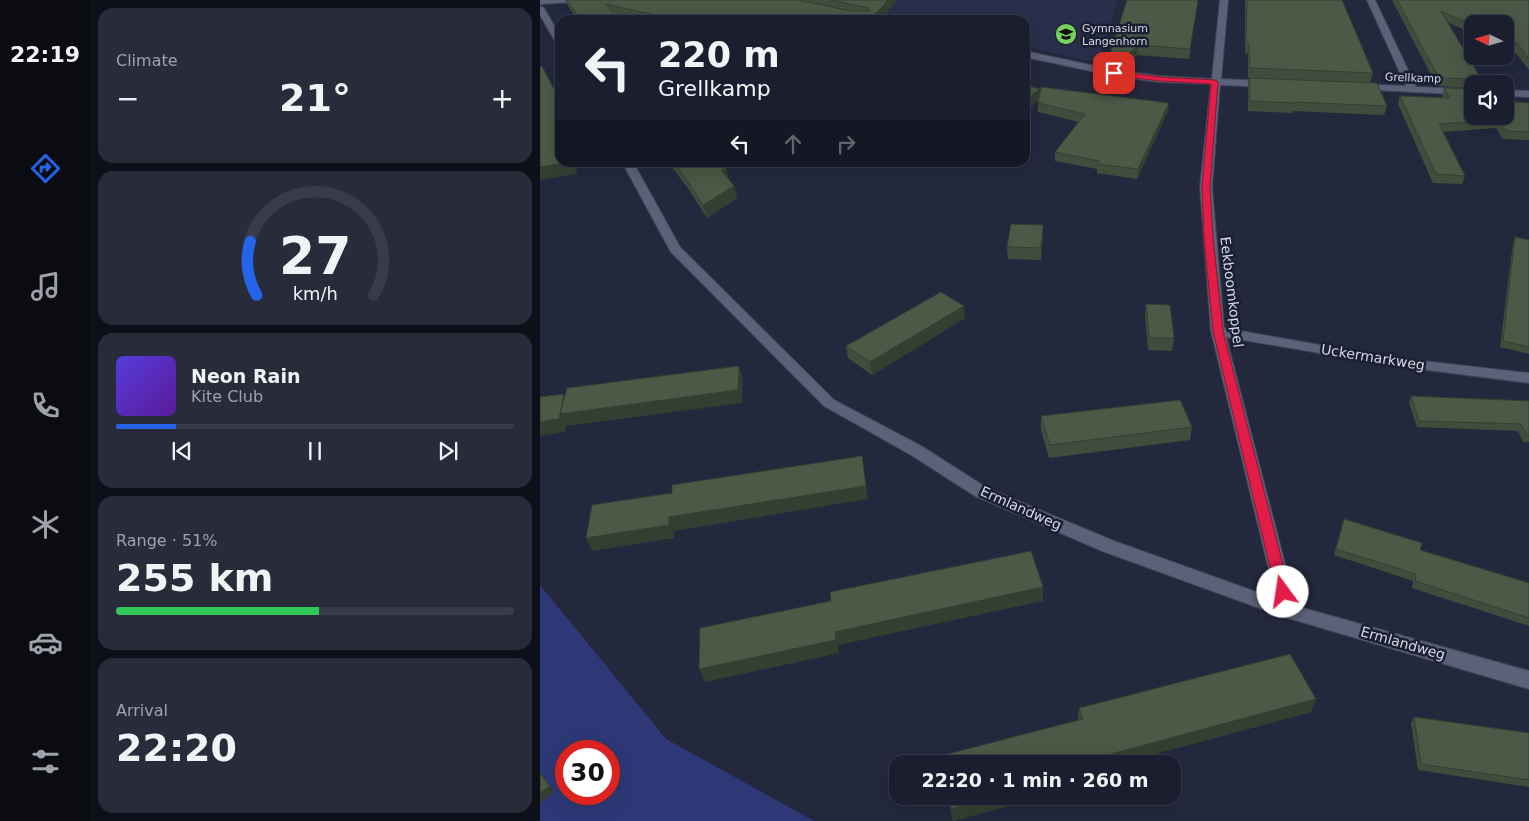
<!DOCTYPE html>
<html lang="en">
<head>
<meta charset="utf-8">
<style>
  body { margin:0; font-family:"DejaVu Sans",sans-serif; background:#272b3a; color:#f1f3f6; height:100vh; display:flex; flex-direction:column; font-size:19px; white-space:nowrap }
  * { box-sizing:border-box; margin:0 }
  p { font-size:16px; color:#9fa2aa }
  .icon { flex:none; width:28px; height:28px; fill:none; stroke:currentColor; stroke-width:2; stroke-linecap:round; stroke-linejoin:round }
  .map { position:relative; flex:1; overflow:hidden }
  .side { display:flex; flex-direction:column; gap:8px; padding:8px; background:#0e1019; width:450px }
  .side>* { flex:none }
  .top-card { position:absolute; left:15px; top:15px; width:475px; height:152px; border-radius:15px; box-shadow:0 5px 20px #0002,0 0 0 1px #383c4a; background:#1a1e2e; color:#f1f3f6; overflow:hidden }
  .needle { width:32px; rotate:275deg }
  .buttons { position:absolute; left:924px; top:15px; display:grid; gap:10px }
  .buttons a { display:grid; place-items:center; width:50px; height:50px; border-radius:10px; background:#1a1e2e; box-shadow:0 5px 20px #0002,0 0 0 1px #383c4a; font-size:25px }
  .speed { position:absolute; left:15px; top:740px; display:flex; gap:10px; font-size:25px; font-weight:700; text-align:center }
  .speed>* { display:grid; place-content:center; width:65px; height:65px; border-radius:50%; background:#1a1e2e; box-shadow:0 5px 20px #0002,0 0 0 1px #383c4a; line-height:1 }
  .speed .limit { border:8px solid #d22; background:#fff; color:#111 }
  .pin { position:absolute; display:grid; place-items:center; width:42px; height:42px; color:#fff; margin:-21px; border-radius:10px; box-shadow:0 2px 8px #0006 }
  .me { position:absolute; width:55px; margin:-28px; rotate:346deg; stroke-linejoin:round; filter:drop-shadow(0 0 4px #0008) }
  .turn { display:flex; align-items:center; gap:18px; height:105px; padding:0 20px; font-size:22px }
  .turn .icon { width:65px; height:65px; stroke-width:2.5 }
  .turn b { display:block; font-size:35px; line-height:42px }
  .lanes { display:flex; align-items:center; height:48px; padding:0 20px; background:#0003; justify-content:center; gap:25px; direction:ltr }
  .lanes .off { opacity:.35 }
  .big { font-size:38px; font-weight:800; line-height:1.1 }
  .side .widget { flex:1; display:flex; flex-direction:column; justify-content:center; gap:8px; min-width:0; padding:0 18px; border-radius:15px; background:#272b3a }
  .side .dial { align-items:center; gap:0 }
  .dial svg { height:130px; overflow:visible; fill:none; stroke:#383c4a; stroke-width:7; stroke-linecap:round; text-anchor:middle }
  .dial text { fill:#f1f3f6; stroke:none }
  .song { display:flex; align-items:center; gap:15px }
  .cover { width:60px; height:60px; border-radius:8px; background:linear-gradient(135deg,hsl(250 70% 55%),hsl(270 70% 35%)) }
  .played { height:5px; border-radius:2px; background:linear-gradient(90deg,#2563eb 15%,#383c4a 15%) }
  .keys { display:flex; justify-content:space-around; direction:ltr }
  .heat { display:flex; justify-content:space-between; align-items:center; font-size:28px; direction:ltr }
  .charge { height:8px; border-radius:4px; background:linear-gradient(90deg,#34c759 51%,#383c4a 0) }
  .trip { position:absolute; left:349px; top:755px; width:292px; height:50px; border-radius:15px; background:#1a1e2e; box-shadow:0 5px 20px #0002,0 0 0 1px #383c4a; font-weight:800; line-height:50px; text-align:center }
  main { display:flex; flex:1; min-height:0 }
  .menu { display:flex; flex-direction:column; width:90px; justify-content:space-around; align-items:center; background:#0a0c12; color:#9fa2aa }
  .menu .icon { width:35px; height:35px }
  .menu .active { color:#2563eb }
  .menu b { font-size:22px; color:#f1f3f6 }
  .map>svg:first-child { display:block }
  .built { fill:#292f4a }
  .green { fill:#2e3877; fill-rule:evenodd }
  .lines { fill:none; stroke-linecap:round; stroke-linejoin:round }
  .minor-casing { stroke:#414556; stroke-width:2 }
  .minor { fill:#5b6178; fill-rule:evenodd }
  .wall { fill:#404d3c }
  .shaded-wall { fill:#343f31 }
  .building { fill:#4a5a46; stroke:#343f31 }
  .route { fill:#e11d48; stroke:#92132f }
  .labels { text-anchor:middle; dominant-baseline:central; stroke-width:5; stroke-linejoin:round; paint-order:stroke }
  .far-poi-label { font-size:11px; fill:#d5d9e6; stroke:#1a1f32; text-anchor:start }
  .far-street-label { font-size:11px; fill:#d5d9e6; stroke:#1a1f32 }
  .street-label { font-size:14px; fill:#d5d9e6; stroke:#1a1f32 }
</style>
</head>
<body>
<main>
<nav class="menu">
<b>22:19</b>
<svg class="icon active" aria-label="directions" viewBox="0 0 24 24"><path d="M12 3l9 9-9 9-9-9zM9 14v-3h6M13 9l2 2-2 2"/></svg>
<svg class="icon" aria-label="music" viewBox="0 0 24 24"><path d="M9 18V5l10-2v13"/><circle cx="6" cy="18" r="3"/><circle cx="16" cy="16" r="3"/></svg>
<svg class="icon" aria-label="phone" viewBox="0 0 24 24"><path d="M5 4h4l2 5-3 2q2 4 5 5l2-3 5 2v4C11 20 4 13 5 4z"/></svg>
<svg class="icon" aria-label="climate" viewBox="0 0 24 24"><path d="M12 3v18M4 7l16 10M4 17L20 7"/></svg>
<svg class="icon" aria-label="car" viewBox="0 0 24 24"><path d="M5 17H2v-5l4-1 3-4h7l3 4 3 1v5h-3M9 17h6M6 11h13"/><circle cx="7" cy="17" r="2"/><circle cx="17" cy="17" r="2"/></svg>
<svg class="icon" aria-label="filters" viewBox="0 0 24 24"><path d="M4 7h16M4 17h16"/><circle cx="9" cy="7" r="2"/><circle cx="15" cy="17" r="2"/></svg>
</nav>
<section class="side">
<div class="widget"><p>Climate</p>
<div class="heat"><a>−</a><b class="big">21°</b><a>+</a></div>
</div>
<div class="widget dial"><svg viewBox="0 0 100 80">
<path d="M14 69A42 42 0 1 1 86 69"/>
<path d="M14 69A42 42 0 0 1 10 36" stroke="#2563eb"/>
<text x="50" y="56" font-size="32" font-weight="700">27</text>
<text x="50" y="72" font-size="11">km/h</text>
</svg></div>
<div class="widget">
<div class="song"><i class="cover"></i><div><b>Neon Rain</b><p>Kite Club</p></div></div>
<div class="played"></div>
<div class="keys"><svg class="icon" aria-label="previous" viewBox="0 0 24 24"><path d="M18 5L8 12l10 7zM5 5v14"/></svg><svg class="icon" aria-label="pause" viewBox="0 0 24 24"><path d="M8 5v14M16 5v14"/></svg><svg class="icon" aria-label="next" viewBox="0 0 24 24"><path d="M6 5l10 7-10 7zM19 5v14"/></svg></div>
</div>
<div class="widget"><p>Range · 51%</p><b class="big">255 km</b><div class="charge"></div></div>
<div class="widget"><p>Arrival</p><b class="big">22:20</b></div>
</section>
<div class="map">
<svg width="989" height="821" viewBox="0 0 989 821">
  <rect width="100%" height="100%" fill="#23283d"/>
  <path class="built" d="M268,0h310l-19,63 -74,-16v-27h-131l-89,-19z"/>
  <path class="green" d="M0,585l126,154 148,82h-274zM26,751h43v43h-43z"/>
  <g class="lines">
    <g class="minor-casing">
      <g id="minor">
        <path d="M0,0h36l-4,2 -32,2z"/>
        <path d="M680,0h8l-7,79 47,2 5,3 -5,3 -48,-2 -8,102 12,141 164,29 141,16v10l-141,-18 -162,-28 70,269 233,65v18l-248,-73 -179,-65 -127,-55 -64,-41 -87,-49 -153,-154 -49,-90h11l47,85 154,153 89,47 64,41 127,53 162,58 -65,-268 -11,-144 11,-103 -52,-2 -45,-6 -89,-19v-6l89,19 45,6 53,3z"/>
        <path d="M827,0h8l41,87 56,2v6l-116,-6 -2,-2 5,-3 47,2z"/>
        <path d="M0,6l4,2 16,28v10l-4,-3 -16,-28z"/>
        <path d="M965,90l24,1v6l-24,-1z"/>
      </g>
    </g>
    <use href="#minor" class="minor"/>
  </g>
  <g class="wall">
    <path d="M25,0h332l-17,20h-245l-21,-5 4,5h-41l-10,-16z"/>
    <path d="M658,0l-9,59 -51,-4 -16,14 -13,-2v-10z"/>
    <path d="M705,0h97l31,73 -3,10 17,23 -3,9 -91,-4v2l-45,-2v-24l1,-9h-1v-24l-3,-1z"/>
    <path d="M852,0h137v70l-15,-19 -9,-4v-23h-33v9l-25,-11 37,62h-12v4l-35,-2z"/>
    <path d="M485,85l14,11 129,15 -31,68 -40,-6v-4l-42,-8v-9l24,-30 -41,-10v-11l-13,10z"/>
    <path d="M904,88l28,28 57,-13v37l-26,-1 -7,-11 -53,4 22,44 -3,8 -29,-1 -35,-79 2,-8 43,2 -1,-2z"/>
    <path d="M128,162h54l4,6 3,12 5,6 3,12 -30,20 -17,-27z"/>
    <path d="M503,225l-2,35 -33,-1 -1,-12z"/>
    <path d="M975,237l14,3v114l-29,-7 13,-104z"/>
    <path d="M606,304l28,34 -2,13 -24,-1 -3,-33z"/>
    <path d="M425,318l-93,57 -24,-17 -2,-12z"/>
    <path d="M871,396l118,5v41h-6l-5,-11 -101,-4 -8,-24z"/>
    <path d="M501,416l151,11 -2,13 -141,18 -8,-28z"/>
    <path d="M804,519l76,31 109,33v43l-117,-38 1,-7 -79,-26z"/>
    <path d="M539,708l232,4 -194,52h-176l-1,-8 138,-36z"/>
    <path d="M874,717l115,16v54l-111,-17 -7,-47z"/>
    <path d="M408,796h96l-91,25z"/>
  </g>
  <g class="shaded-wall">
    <path d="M348,0h9l-17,20h-10z"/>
    <path d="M598,45v10l-16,14 1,-10z"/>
    <path d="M500,89l-1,11 -14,11v-11z"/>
    <path d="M629,103l-1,8 -31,68 1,-10z"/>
    <path d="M32,162h3l2,12 -37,6v-13z"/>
    <path d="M186,168l3,13 -8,-11z"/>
    <path d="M194,186l3,12 -30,20 -4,-13z"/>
    <path d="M503,225v12l-2,23v-12z"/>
    <path d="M424,306l1,12 -93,57 -2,-13z"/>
    <path d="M199,366l4,13 -1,24 -176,23 -1,6 -25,4v-14l24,-28 6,13z"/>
    <path d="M322,456l6,43 -194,32v7l-82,13 -6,-13z"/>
    <path d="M503,587v14l-205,44 1,8 -134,29 -6,-13 136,-37z"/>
    <path d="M776,699l-5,13 -194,52h-22l1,-6z"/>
    <path d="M10,786l4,6 -14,11v-10z"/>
    <path d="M459,796h45l-91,25 -2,-12z"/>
  </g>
  <g class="building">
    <path d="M27,0h230l54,11h18v-3l-38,-8h57l-18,20h-192l-72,-16 12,16h-37z"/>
    <path d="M587,0h71l-8,49 -52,-4 -15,14 -14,-2z"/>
    <path d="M707,0h95l31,73 -123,-5 -1,-24h-3z"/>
    <path d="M857,0h132v59l-12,-16 -12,-5v-14h-33v1l-31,-14 43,73h-8v-3l-1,-2 -36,-1z"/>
    <path d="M2,66l18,35v61h12l-32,5v-100z"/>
    <path d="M709,78l128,5 10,23 -93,-4 1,1 -45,-2z"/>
    <path d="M485,85l15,4 -15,11z"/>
    <path d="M501,87l128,16 -31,66 -40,-5 1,-3 -44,-9 30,-38 -47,-11z"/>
    <path d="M904,88l28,1v27h33v-15l24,2v29l-23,-1 -8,-11 -59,4 26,52 -29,-2 -36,-78 50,2z"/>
    <path d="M134,162h48l4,6 -5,2 13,16 -31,19 -17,-26z"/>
    <path d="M471,224l32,1 -2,23 -34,-1z"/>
    <path d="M975,237l14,3v107l-26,-6z"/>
    <path d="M401,292l23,14 -94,56 -24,-16z"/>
    <path d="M606,304l24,1 4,33h-25z"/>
    <path d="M199,366l-1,24 -178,24 7,-26z"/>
    <path d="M24,394l-5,25 -19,3v-25z"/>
    <path d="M871,396l118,5v35l-2,-1 -6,-11 -102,-3z"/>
    <path d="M640,400l12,27 -142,18 -9,-29z"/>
    <path d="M322,456l4,30 -197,31v8l-83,13 6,-33 80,-12v-8z"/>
    <path d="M804,519l78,24 -2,7 109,33v35l-114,-37 1,-7 -80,-25z"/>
    <path d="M491,551l12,36 -208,45 1,8 -137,29 1,-41 131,-27 -1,-9z"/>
    <path d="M750,654l26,45 -220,59 2,6h-156l-2,-8 143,-37 -4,-11z"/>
    <path d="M874,717l115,16v47l-108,-16z"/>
    <path d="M0,773l10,13 -10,7z"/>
    <path d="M409,796h50l-48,13z"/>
  </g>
  <path class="route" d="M574,71l46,6 55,3 3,2 -8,105 3,51 10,93 67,261 -2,4 -5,2 -5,-2 -2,-4 -63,-261 -9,-93 -2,-51 9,-103 -51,-3 -49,-6 -1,-2z"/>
  <defs>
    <g id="school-disc" transform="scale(1.125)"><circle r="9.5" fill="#76d25a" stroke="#1a1f32"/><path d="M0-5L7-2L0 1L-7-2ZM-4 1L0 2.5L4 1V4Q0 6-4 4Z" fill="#111"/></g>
  </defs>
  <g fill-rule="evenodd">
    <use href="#school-disc" x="526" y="34"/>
  </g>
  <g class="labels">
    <g class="far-poi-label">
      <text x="542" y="28">Gymnasium<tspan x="542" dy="13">Langenhorn</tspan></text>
    </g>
    <g class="far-street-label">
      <text transform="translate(873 78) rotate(2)">Grellkamp</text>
    </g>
    <g class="street-label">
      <text transform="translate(692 292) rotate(83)">Eekboomkoppel</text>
      <text transform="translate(833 357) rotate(9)">Uckermarkweg</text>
      <text transform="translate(481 508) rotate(24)">Ermlandweg</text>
      <text transform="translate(863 643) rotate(16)">Ermlandweg</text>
    </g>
  </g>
</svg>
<div class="buttons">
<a><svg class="needle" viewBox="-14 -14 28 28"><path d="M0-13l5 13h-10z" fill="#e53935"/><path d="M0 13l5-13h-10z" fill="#9fa2aa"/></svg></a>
<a><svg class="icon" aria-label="sound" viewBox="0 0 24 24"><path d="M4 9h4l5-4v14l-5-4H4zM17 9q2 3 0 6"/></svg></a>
</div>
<div class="speed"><div class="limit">30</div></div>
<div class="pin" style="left:574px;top:73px;background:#d93025"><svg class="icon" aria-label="arrive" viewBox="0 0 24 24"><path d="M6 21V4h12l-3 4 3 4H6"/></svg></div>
<svg class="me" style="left:743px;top:592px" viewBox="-20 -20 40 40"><circle r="19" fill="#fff"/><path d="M0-13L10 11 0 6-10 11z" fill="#e11d48"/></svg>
<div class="trip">22:20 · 1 min · 260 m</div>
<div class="top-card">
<div class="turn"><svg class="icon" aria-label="left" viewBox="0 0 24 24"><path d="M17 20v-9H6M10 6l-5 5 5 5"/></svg><div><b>220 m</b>Grellkamp</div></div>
<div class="lanes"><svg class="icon" aria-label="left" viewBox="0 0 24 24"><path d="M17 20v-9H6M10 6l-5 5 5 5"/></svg><svg class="icon off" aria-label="ahead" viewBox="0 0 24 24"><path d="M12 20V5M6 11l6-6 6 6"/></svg><svg class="icon off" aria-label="right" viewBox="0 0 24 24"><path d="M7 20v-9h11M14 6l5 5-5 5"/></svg></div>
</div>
</div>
</main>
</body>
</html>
